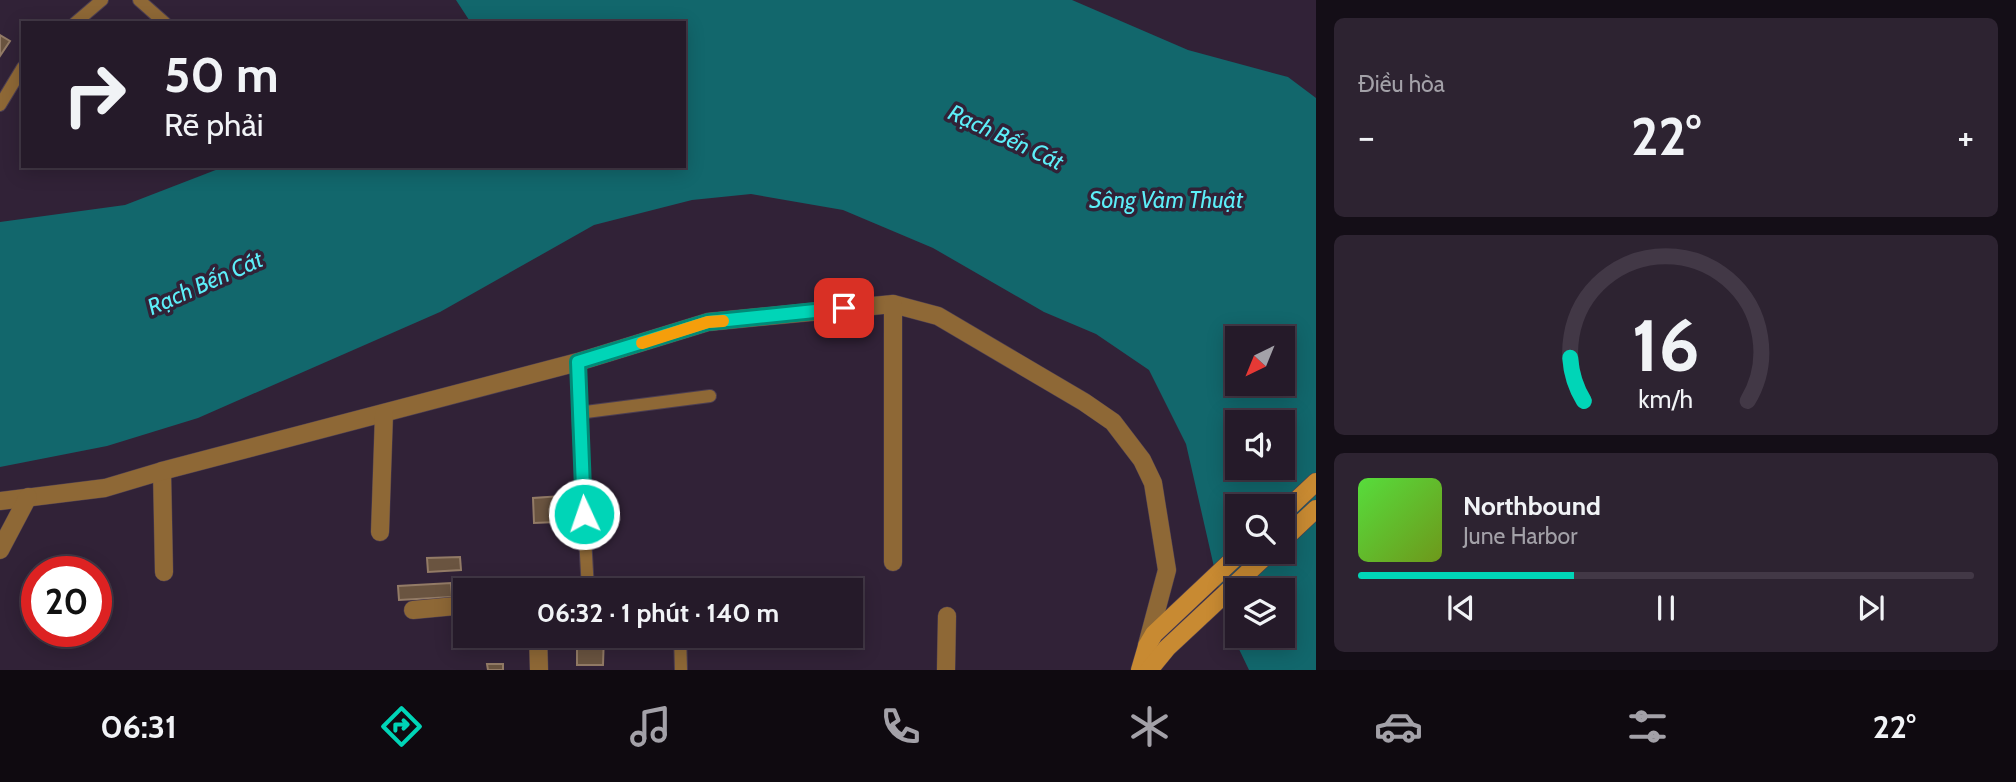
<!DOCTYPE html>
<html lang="vi">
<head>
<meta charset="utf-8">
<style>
  body { margin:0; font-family:Cabin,sans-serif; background:#2d2331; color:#f1f3f6; height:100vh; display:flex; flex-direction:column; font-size:26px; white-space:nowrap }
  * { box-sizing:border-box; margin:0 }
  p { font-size:23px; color:#a3a1a8 }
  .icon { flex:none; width:38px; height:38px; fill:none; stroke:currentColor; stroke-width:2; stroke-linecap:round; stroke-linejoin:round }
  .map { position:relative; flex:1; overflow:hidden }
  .drawer { display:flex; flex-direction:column; gap:18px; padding:18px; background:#140e17; width:700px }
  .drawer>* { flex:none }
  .guide { position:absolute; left:21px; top:21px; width:665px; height:147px; border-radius:0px; box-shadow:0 4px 18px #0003,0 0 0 2px #423846; background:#251a29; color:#f1f3f6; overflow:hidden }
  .needle { width:46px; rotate:223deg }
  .controls { position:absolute; left:1225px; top:326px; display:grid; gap:14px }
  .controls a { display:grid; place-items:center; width:70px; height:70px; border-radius:0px; background:#251a29; box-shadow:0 4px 18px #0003,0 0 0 2px #423846; font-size:35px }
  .speed { position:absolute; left:21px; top:556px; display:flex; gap:14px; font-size:35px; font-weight:700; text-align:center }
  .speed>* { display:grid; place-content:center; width:91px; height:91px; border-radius:50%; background:#251a29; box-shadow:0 4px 18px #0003,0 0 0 2px #423846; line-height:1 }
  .speed .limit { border:10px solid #d22; background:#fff; color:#111 }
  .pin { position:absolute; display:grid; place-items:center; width:60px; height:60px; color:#fff; margin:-30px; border-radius:14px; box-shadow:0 4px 10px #0006 }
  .me { position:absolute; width:77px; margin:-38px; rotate:357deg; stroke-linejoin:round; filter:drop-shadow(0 0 5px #0008) }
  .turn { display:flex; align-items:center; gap:24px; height:147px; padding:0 28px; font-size:32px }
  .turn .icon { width:91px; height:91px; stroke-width:2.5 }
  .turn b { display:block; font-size:49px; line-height:60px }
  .big { font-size:52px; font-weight:700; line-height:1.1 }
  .drawer .tile { flex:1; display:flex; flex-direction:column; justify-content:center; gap:10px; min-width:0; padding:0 24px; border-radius:10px; background:#2d2331 }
  .drawer .dial { align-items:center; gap:0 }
  .dial svg { height:182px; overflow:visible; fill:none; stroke:#423846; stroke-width:7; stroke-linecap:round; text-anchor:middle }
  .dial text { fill:#f1f3f6; stroke:none }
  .song { display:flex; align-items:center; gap:21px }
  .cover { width:84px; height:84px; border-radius:10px; background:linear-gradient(135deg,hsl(110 70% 55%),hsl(80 70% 35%)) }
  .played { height:7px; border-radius:4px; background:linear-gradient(90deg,#00d5b7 35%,#423846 35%) }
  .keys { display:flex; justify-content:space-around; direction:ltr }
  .heat { display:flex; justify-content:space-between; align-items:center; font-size:38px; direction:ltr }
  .trip { position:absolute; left:453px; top:578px; width:410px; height:70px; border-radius:0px; background:#251a29; box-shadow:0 4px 18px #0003,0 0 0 2px #423846; font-weight:700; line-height:70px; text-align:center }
  .tab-bar { display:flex; height:112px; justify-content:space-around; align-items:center; background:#0f0a10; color:#a3a1a8 }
  .tab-bar .icon { width:49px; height:49px }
  .tab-bar .on { color:#00d5b7 }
  .tab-bar b { font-size:32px; color:#f1f3f6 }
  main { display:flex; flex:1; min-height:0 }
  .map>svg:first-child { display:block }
  .water { fill:#12676c; fill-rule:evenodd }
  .building { fill:#6a5440; stroke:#937b66; stroke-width:2 }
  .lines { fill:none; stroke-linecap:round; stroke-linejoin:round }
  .service-casing { stroke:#4c3e52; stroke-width:14 }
  .minor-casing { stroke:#4c3e52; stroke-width:19 }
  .secondary-casing { stroke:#4c3e52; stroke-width:19 }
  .service { stroke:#8e6836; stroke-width:12 }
  .minor { stroke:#8e6836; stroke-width:18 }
  .secondary { stroke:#c88a32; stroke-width:18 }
  .route-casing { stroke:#008a77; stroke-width:18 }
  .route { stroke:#00d5b7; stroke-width:12 }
  .slow { stroke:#f59e0b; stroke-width:12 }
  .labels { text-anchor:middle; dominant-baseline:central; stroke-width:7; stroke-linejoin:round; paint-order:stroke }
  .water-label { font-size:23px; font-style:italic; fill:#5ceef8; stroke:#312237 }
</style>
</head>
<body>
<main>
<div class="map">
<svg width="1316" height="670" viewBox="0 0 1316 670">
  <rect width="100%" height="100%" fill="#312237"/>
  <path class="water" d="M456,0h616l116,50 100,27 28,21v572h-67l-22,-46 -41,-180 -37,-74 -53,-36 -52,-22 -111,-64 -90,-38 -92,-16 -59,6 -98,25 -154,87 -242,106 -91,28 -107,21v-245l125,-17 101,-39h458v-143h-213zM1237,338h46v45h-46zM1237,422h46v45h-46zM1237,506h46v45h-46zM1237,590h46v45h-46z"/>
  <g class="building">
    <path d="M0,35l10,6 -10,15z"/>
    <path d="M577,495l2,26 -45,2 -1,-25z"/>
    <path d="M460,557l1,13 -33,2 -1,-14z"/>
    <path d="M451,583l1,14 -53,3 -1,-14z"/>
    <path d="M577,635h27l-1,30h-26z"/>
    <path d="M487,664h16v6h-15z"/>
  </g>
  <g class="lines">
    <g class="service-casing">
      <g id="service">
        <path d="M139,0l26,23"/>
        <path d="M75,23l27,-23"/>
        <path d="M0,105l23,-38"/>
        <path d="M578,362v51l10,177"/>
        <path d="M578,413l132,-17"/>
        <path d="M680,635l1,35"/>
      </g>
    </g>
    <g class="minor-casing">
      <g id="minor">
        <path d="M162,471l2,101"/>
        <path d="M0,501l105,-13 57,-17 416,-109 130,-40 185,-18 45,12 146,86 29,20 29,38 11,23 14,87 -20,75"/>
        <path d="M380,532l4,-118"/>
        <path d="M0,550l28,-53"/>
        <path d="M893,562v-258"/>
        <path d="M413,610l53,-5"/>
        <path d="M538,635l1,35"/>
        <path d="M946,670l1,-54"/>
      </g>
    </g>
    <g class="secondary-casing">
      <g id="secondary">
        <path d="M1283,513l33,-31"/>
        <path d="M1283,540l33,-31"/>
        <path d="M1140,670l7,-24 7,-12 88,-83"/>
        <path d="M1149,670l18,-22 104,-97"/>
      </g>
    </g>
    <use href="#service" class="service"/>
    <use href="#minor" class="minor"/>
    <use href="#secondary" class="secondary"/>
  </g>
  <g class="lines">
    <g class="route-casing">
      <path id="route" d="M584,514l-6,-152 130,-40 136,-14"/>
    </g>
    <use href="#route" class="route"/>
    <path class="slow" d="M642,343l66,-21 15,-1"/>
  </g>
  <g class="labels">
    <g class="water-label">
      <text transform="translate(1006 137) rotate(25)">Rạch Bến Cát</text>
      <text x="1166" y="200">Sông Vàm Thuật</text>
      <text transform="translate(205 283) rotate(-24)">Rạch Bến Cát</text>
    </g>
  </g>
</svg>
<div class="controls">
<a><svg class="needle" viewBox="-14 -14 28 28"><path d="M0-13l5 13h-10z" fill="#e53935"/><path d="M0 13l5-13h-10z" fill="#a3a1a8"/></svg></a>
<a><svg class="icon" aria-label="sound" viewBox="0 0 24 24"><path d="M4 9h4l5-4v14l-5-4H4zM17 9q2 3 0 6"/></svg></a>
<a><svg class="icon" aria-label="search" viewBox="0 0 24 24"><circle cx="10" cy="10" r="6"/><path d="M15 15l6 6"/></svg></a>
<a><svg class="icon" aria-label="layers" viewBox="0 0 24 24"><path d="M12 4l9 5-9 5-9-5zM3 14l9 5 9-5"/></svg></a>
</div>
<div class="speed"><div class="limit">20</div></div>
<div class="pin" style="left:844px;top:308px;background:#d93025"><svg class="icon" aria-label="arrive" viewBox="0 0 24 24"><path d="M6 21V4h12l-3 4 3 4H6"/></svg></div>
<svg class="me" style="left:584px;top:514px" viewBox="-20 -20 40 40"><circle r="17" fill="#00d5b7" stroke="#fff" stroke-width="3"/><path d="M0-11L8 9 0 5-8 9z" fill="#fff"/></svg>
<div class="trip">06:32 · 1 phút · 140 m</div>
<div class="guide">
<div class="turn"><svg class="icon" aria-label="right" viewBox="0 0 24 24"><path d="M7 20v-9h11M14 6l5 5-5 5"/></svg><div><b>50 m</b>Rẽ phải</div></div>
</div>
</div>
<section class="drawer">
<div class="tile"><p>Điều hòa</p>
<div class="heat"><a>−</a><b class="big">22°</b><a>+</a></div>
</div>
<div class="tile dial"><svg viewBox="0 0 100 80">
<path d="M14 69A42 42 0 1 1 86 69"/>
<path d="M14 69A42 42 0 0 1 8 50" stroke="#00d5b7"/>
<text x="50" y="56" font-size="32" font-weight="700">16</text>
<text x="50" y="72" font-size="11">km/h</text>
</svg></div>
<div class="tile">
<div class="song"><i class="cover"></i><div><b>Northbound</b><p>June Harbor</p></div></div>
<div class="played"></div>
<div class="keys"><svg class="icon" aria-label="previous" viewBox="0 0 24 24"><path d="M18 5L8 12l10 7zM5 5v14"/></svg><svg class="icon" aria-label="pause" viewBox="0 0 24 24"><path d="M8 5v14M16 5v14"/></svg><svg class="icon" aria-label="next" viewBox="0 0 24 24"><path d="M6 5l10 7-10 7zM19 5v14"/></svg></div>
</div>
</section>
</main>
<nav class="tab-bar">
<b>06:31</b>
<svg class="icon on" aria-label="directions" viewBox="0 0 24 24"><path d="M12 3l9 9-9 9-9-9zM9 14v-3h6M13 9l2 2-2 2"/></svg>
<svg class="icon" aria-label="music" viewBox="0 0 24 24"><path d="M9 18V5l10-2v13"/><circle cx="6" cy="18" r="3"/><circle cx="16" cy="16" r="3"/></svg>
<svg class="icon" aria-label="phone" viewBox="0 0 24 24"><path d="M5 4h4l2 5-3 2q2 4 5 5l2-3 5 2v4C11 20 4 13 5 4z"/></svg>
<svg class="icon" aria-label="climate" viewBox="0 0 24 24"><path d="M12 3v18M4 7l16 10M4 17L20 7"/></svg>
<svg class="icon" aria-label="car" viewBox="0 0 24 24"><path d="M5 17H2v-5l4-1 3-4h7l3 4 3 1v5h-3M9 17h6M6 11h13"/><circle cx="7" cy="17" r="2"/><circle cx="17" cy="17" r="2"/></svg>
<svg class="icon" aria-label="filters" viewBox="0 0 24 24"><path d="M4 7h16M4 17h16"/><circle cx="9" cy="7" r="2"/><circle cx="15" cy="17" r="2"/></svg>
<b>22°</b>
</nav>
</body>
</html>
